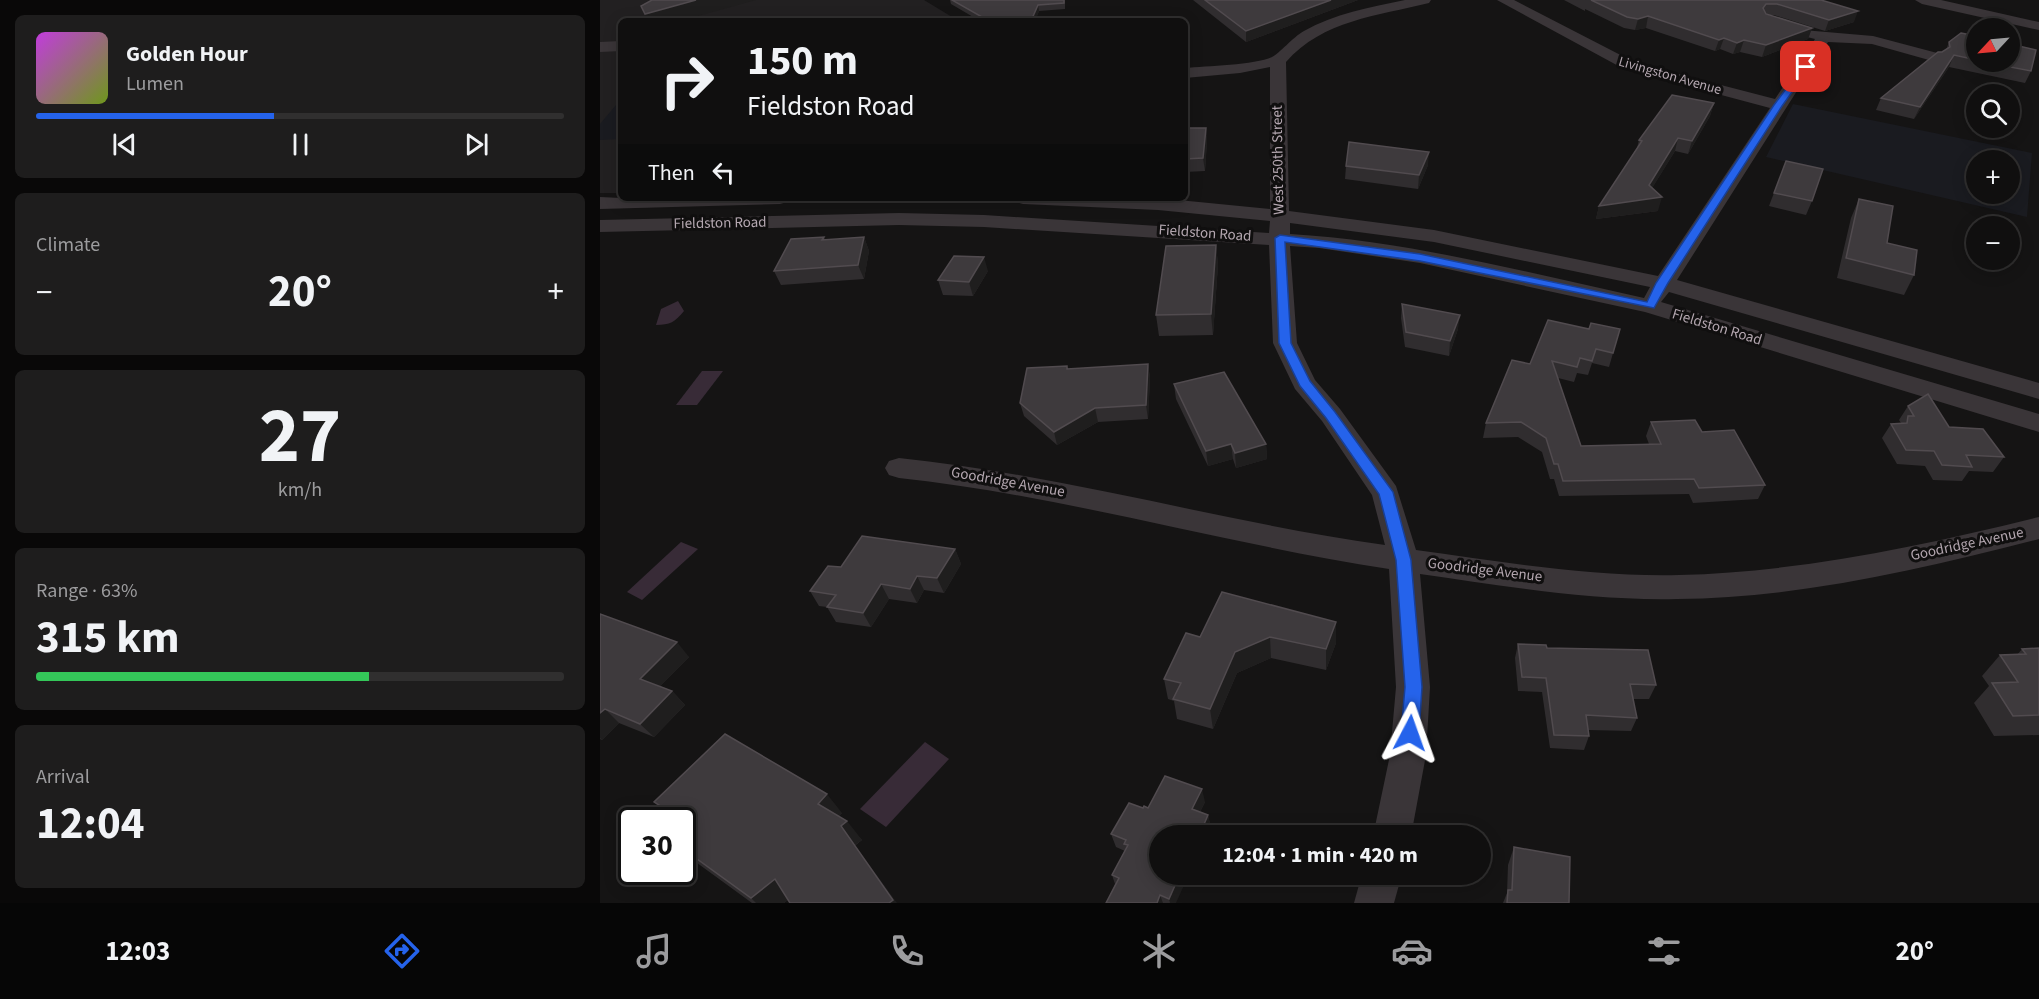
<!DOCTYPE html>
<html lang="en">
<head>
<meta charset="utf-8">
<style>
  body { margin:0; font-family:"Source Sans 3",sans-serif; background:#1e1d1d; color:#f1f3f6; height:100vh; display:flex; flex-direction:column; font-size:22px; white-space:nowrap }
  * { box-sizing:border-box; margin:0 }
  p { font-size:20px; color:#9c9c9e }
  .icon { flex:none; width:33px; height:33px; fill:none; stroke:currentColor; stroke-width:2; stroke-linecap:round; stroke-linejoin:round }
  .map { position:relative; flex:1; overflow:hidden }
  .drawer { display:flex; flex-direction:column; gap:15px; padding:15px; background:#090808; width:600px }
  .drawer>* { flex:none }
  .banner { position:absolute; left:18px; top:18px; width:570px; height:183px; border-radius:9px; box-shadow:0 3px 15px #0003,0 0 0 2px #302f2f; background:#100f0f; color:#f1f3f6; overflow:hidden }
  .needle { width:39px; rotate:244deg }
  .tools { position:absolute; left:1366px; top:18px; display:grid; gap:12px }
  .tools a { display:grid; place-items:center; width:54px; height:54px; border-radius:50%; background:#100f0f; box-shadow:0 3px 15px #0003,0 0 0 2px #302f2f; font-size:30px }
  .speed { position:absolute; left:18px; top:807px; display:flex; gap:12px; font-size:30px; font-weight:700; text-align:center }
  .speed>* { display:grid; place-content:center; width:78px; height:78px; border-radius:50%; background:#100f0f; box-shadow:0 3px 15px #0003,0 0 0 2px #302f2f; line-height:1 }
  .speed .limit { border:3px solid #111; border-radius:9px; background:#fff; color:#111 }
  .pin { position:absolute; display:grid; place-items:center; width:51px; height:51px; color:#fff; margin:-26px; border-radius:12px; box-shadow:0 3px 9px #0006 }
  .me { position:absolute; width:66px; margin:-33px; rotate:4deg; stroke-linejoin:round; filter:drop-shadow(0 0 4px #0008) }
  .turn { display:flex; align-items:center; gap:21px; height:126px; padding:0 30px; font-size:27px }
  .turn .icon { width:78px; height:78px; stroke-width:2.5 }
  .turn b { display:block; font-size:42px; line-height:51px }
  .then { display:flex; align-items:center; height:57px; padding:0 30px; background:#0003; gap:12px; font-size:22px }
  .big { font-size:45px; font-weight:700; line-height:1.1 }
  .drawer .widget { flex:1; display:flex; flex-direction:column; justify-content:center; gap:9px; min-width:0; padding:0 21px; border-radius:9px; background:#1e1d1d }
  .drawer .dial { align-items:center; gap:0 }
  .dial b { font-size:78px; line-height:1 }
  .song { display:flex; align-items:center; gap:18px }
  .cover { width:72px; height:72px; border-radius:9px; background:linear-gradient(135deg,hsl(290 70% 55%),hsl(80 70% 35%)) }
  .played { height:6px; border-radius:3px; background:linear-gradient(90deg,#2563eb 45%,#302f2f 45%) }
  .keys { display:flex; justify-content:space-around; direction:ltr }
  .heat { display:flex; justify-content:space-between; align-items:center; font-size:33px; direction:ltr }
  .charge { height:9px; border-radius:4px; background:linear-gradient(90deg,#34c759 63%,#302f2f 0) }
  .trip { position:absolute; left:549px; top:825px; width:342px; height:60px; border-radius:30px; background:#100f0f; box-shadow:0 3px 15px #0003,0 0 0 2px #302f2f; font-weight:700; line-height:60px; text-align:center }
  .menu { display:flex; height:96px; justify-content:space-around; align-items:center; background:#060606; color:#9c9c9e }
  .menu .icon { width:42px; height:42px }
  .menu .active { color:#2563eb }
  .menu b { font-size:27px; color:#f1f3f6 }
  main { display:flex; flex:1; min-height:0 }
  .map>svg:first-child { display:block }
  .built { fill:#222021 }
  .green { fill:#1a1b20; fill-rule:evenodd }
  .water { fill:#382b37 }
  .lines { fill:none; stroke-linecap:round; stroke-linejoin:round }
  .minor { fill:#3a3538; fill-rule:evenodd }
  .wall { fill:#302d2f }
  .shaded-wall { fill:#1f1e1e }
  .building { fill:#3e3a3d; stroke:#514b4f; stroke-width:1.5 }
  .route { fill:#2563eb; stroke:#184099; stroke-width:1.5 }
  .labels { text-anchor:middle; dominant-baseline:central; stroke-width:6; stroke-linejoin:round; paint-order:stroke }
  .far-street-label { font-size:14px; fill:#b4a7b0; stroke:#100f0f }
  .street-label { font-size:15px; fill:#b4a7b0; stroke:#100f0f }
</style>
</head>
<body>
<main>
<section class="drawer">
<div class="widget">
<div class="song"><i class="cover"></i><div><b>Golden Hour</b><p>Lumen</p></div></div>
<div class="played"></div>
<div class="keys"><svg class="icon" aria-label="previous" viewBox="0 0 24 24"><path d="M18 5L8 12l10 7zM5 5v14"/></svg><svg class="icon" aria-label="pause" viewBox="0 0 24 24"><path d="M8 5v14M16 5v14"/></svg><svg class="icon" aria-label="next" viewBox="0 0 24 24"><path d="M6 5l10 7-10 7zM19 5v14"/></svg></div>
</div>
<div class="widget"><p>Climate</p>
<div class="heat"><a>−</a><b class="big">20°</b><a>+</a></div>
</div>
<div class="widget dial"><b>27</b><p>km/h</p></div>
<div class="widget"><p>Range · 63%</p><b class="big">315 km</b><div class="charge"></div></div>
<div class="widget"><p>Arrival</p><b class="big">12:04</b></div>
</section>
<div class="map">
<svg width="1439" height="903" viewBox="0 0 1439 903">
  <rect width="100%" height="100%" fill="#151414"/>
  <path class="built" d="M0,0h324l33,20 -336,1v172h-21z"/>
  <g class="green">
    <path d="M21,99v40l-21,1v-16z"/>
    <path d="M1193,104l239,49 -5,64 -261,-60zM1377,160h33v34h-33z"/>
  </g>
  <g class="water">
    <path d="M78,301l6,10c-9,11 -14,14 -28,14l5,-16z"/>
    <path d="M102,371h21l-26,34h-21z"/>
    <path d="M81,542l17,7 -56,51 -15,-8z"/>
    <path d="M325,742l24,17 -63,68 -26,-18z"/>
  </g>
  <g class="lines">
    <g class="minor">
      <path d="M805,0h26l-2,3c-52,13 -106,17 -143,59l3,149 145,19 224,46 112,-168 -146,-39 -127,-69h17l122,63 139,36 40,-60 -12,-3 -2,-3 2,-3 70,6 68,18 3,3 -8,5 -64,-18 -44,-2 -151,238 362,103v16l-370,-107 -8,10 378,112v18l-394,-120 -225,-49 -101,-15 -29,-2 7,97 18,37 25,29 56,77 20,64c87,12 175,27 263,25 122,-3 242,-29 360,-58v22c-118,30 -239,59 -362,60 -86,2 -172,-13 -257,-25l10,113 -4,68 -15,81h-38l17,-81 6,-68 -7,-118c-164,-25 -324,-73 -490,-91l-10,-3 -4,-7 4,-7 10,-3c164,17 323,64 486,87l-13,-50 -50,-74 -27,-32 -22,-46 -4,-98 -285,-18 -85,-2 -299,7v-12l299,-7 85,2 285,18 1,-12 -112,-11 -135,-6 -7,-2 -3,-4h145l112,11v-142l-30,6 -55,5v-10c21,-2 70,-3 87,-11 7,-3 21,-20 32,-26 30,-17 66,-24 101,-31zM690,223l144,19 216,45 -6,11c-116,-25 -234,-57 -354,-64z"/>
      <path d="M1315,0h26l98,22v8l-117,-26z"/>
      <path d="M21,41v10l-21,1v-10z"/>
      <path d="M0,197l21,1h169l-3,4 -7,2 -180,5z"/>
      <path d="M762,874h40l-8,29h-40z"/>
    </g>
  </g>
  <g class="wall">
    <path d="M350,0h115v9l-26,2 -4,10h-55l-29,-17z"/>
    <path d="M593,0h165l-112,42z"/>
    <path d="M964,0h257l33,22 -29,9 -51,-16h-6l44,13 -4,11 -46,18 -22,-5 -7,2 -13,-5 -5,2 -69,-23 -11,2 -11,-2 -39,-19v2z"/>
    <path d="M1377,36v26h33l21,9 -6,12 -76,-16 -35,52 -38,-9 5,-12 65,-48 3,-8z"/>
    <path d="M1114,103l-4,13 -22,38 -13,-3 -23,37 6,23 -62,8 3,-13 38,-58 2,-8z"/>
    <path d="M585,128h21l1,13 -2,30 -20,1z"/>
    <path d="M1186,161l26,40 -6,14 -37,-9z"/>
    <path d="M828,165l-10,24 -73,-10 1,-13z"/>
    <path d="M1259,199l28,44 27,32 -10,20 -67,-17 14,-60z"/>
    <path d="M224,237l1,3 39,-3 5,14 -5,28 -83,6 -7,-14z"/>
    <path d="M616,245l2,20 -5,70 -54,1 -3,-21z"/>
    <path d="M388,271l-15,25 -30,-1 -5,-15z"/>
    <path d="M802,304l56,25 -9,27 -44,-9 -4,-29z"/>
    <path d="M989,329h31l-11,38 -17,-4 -4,12 -11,-2 -3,9 -16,-4 23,68 68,-2 -3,-8 5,-14 51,10 63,53 -7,14 -65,4 -4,-9 -130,2 -5,-17h-4l-8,-27 -24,-15 -35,1 3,-15 44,-59z"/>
    <path d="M548,364l2,14 -2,41 -50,3 -41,23 -33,-29 -4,-13 47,-37 1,3z"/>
    <path d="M574,384l92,60 1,15 -31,9 -3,-9 -25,7 -32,-67z"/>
    <path d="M1308,406l41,21 55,30 -11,15 -24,-1 -7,10 -29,-1 -8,-14 -28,-2 -15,-26 9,-14 10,-1 -2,-3z"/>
    <path d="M355,549l6,15 -17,29 -20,-3 -7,13 -28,-4 -18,28 -35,-5 -9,-15 -8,-1 -9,-15 31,-24z"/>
    <path d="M0,614l89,43 -29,29 12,5 13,14 -31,32 -35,-14 -17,17 -2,-1z"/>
    <path d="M736,622v21l-10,27 -55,-12 -34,15 -24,56 -36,-10 -3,-18 -6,-2 -4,-20 36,-42z"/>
    <path d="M918,644l29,4 109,37 -7,14h-16l4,19 -6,13 -43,-1 1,6 -5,14 -34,-2 -8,-56 -24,-1 -3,-33z"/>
    <path d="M1439,648v87l-45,1 -20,-33 15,-17 -7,-10 18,-21h17l5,-6z"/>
    <path d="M54,802l188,11 -3,3 23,24 -78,63h-32l-70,-51v-32l-9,-1z"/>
    <path d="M605,802l-5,10 8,3 3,13 -4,8h-47l16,67h-70l9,-19 -3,-9 13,-24 -9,-4 -5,-13 32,-26z"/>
    <path d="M914,847l55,56h-66l4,-10 1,-28z"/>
  </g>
  <g class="shaded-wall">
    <path d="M96,0h60l-76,21h-32l-3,-7z"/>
    <path d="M731,0h27l-112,42v-11z"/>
    <path d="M438,5l1,6 -4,10h-4z"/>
    <path d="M1258,11l-4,11 -29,9 4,-11z"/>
    <path d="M1048,16l-2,12 -11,2 3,-11z"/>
    <path d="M1212,28l-4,11 -46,18 4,-12z"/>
    <path d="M1124,38l-4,11 -5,2 4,-11z"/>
    <path d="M1144,40l-4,12 -7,2 4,-11z"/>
    <path d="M1354,55l-5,12 -35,52 6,-12z"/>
    <path d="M1114,103l-4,13 -22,38 4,-13z"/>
    <path d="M606,128l1,13 -2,30 -2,-13z"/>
    <path d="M1078,138l-3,13 -29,47 3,-13z"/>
    <path d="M829,152l-1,13 -10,24 1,-14z"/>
    <path d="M1062,197l-4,14 -62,8 3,-13z"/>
    <path d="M264,237l5,14 -5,28 -6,-14z"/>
    <path d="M616,245l2,20 -5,70 -2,-21z"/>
    <path d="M384,257l4,14 -15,25 -4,-14z"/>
    <path d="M860,315l-2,14 -9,27 1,-15z"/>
    <path d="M548,364l2,14 -2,41 -2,-14z"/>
    <path d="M495,408l3,14 -41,23 -3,-13z"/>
    <path d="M631,444l2,15 -25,7 -2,-15z"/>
    <path d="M666,444l1,15 -31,9 -1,-15z"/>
    <path d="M355,549l6,15 -17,29 -7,-15z"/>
    <path d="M317,576l7,14 -7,13 -7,-14z"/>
    <path d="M281,584l8,15 -18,28 -8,-14z"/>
    <path d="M736,622v21l-10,27v-21z"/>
    <path d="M670,637l1,21 -34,15 -24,56 -3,-20 25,-57z"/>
    <path d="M77,642l12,15 -36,36 -13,-14z"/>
    <path d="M72,691l13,14 -31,32 -14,-13z"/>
    <path d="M5,709l14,14 -17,17 -2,-2v-25z"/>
    <path d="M602,789l3,13 -10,20 -3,-13z"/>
    <path d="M227,794l15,19 -9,10 -15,-19z"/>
    <path d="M608,815l3,13 -4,8h-8z"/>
    <path d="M247,821l15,19 -7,5 42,58h-8l-48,-77z"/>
    <path d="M580,874h9l-13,29h-6l-1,-4z"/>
    <path d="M175,879l18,17 -9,7h-28l-5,-5z"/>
    <path d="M560,895l3,8h-6z"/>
  </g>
  <g class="building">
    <path d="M52,0h44l-51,14 -4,-8z"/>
    <path d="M352,0h112v3l-26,2 -7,16h-42z"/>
    <path d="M605,0h126l-85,31z"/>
    <path d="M991,0h230l37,11 -29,9 -52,-16h-11l-3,4 3,6 46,14 -46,17 -22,-5 -7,3 -13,-5 -5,2 -71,-24 -10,3 -11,-2z"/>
    <path d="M1361,33l16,3v24l-23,-5 -34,52 -39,-9 57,-46h4l8,-5 -1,-5z"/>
    <path d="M1410,44l26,6 -5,21 -47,-9h26z"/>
    <path d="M1072,95l42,8 -22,38 -14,-3 -29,47 13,12 -63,9 43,-65 -3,-1z"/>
    <path d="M585,128h21l-3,30 -18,1z"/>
    <path d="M749,142l80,10 -10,23 -73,-9z"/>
    <path d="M1186,161l37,8 -11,32 -38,-8z"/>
    <path d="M1259,199l34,7 -6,37 30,7 -3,25 -68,-17z"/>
    <path d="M224,237l-2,3 42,-3 -6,28 -84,6 17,-32z"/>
    <path d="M616,245l-5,69 -55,1 10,-69z"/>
    <path d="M354,256l30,1 -15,25 -31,-2z"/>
    <path d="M802,304l58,11 -10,26 -44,-9z"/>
    <path d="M948,320l41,9 2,-6 29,6 -7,24 -17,-4 -4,12 -12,-3 -3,9 -25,-6 29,85 80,-2 -10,-22 44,-2 7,12 32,-2 31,55 -66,3 -5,-9 -131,2 -5,-17h-4l-8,-26 -25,-16 -35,1 26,-63 18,4z"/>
    <path d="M548,364l-2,41 -51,3 -41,24 -34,-29 7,-35 40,-2v3z"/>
    <path d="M624,372l42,72 -31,9 -4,-9 -25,7 -32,-67z"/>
    <path d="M1328,394l21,33 34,2 21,28 -38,-2 6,12 -30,-2 -8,-14 -28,-1 -15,-26 16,-1 1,-7h6l-6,-10z"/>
    <path d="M262,536l93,13 -18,29 -20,-2 -7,13 -29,-5 -18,29 -36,-6 9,-12 -26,-4 18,-25 13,1z"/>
    <path d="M622,592l114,30 -10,27 -56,-12 -35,15 -25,57 -37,-10 8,-16 -17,-4 22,-46 14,4z"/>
    <path d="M0,614l77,28 -37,37 32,12 -32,33 -35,-15 -5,4z"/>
    <path d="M918,644l28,1 1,3 101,2 8,35 -26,-1 7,34 -51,-3 3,21 -35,-1 -8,-57 -24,-1z"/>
    <path d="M1439,648v67l-26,1 -21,-33 26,-1 -18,-27 26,-1 -4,-5z"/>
    <path d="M125,734l102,60 -9,10 29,17 -6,5 52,74 -4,3h-99l-15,-24 -24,19 -69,-50v-28h-10l4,-4 -22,-14z"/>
    <path d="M565,776l37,13 -10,20 16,6 -9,21h-39v38h20l-11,25 -9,-4 -3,8h-51l13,-25 -7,-3 16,-30 -4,-1 2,-4 -15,-6 18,-31 14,5 1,-2 4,2z"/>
    <path d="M914,847l56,10 -1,46h-62l1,-13h4z"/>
  </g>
  <path class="route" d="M1203,66l7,1 -28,39 -114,177 -14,25 -234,-47 -135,-19 6,101 19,38 25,31 58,80 18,68 11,127 -3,46 -3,5 -6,3 -6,-3 -3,-5 4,-46 -9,-127 -17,-66 -53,-76 -26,-32 -21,-43 -4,-105 5,-3 140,19 227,48 9,-19 118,-178z"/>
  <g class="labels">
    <g class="far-street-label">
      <text transform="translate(1070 76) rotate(16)">Livingston Avenue</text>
    </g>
    <g class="street-label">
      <text transform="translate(678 160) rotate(-91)">West 250th Street</text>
      <text transform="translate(120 223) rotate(-1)">Fieldston Road</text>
      <text transform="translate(605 233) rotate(4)">Fieldston Road</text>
      <text transform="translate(1117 327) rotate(17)">Fieldston Road</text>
      <text transform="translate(408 482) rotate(10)">Goodridge Avenue</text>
      <text transform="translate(1367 544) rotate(-12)">Goodridge Avenue</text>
      <text transform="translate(885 570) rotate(7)">Goodridge Avenue</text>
    </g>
  </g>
</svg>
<div class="tools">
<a><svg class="needle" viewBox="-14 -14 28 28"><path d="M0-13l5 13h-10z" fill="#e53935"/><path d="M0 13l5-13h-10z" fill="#9c9c9e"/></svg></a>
<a><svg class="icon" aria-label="search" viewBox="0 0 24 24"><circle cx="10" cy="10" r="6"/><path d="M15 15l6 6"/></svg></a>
<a>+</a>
<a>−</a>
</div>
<div class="speed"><div class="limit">30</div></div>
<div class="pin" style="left:1206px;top:67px;background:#d93025"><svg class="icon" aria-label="arrive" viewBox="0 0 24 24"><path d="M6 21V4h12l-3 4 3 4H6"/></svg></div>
<svg class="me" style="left:810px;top:733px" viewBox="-20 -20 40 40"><path d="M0-17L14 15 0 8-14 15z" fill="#2563eb" stroke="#fff" stroke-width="4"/></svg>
<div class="trip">12:04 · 1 min · 420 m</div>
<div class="banner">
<div class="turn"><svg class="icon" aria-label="right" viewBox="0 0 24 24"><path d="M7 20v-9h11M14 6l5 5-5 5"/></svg><div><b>150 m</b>Fieldston Road</div></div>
<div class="then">Then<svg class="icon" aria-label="left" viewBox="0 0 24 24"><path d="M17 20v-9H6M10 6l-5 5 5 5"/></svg></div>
</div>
</div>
</main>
<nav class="menu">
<b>12:03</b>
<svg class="icon active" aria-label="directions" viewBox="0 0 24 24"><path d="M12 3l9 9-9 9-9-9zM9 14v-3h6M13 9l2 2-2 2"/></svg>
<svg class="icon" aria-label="music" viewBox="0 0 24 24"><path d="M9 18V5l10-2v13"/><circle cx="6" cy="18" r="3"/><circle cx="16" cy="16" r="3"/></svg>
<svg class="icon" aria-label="phone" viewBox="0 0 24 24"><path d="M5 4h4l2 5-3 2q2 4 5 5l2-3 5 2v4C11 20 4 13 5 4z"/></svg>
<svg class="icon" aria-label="climate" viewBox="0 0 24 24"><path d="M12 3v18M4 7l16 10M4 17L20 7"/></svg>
<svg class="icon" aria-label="car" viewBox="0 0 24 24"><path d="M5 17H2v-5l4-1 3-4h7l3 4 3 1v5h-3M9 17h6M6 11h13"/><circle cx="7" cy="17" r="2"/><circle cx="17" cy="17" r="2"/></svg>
<svg class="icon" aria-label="filters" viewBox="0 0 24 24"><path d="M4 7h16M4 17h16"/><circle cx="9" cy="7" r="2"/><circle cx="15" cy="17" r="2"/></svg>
<b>20°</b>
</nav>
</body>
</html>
